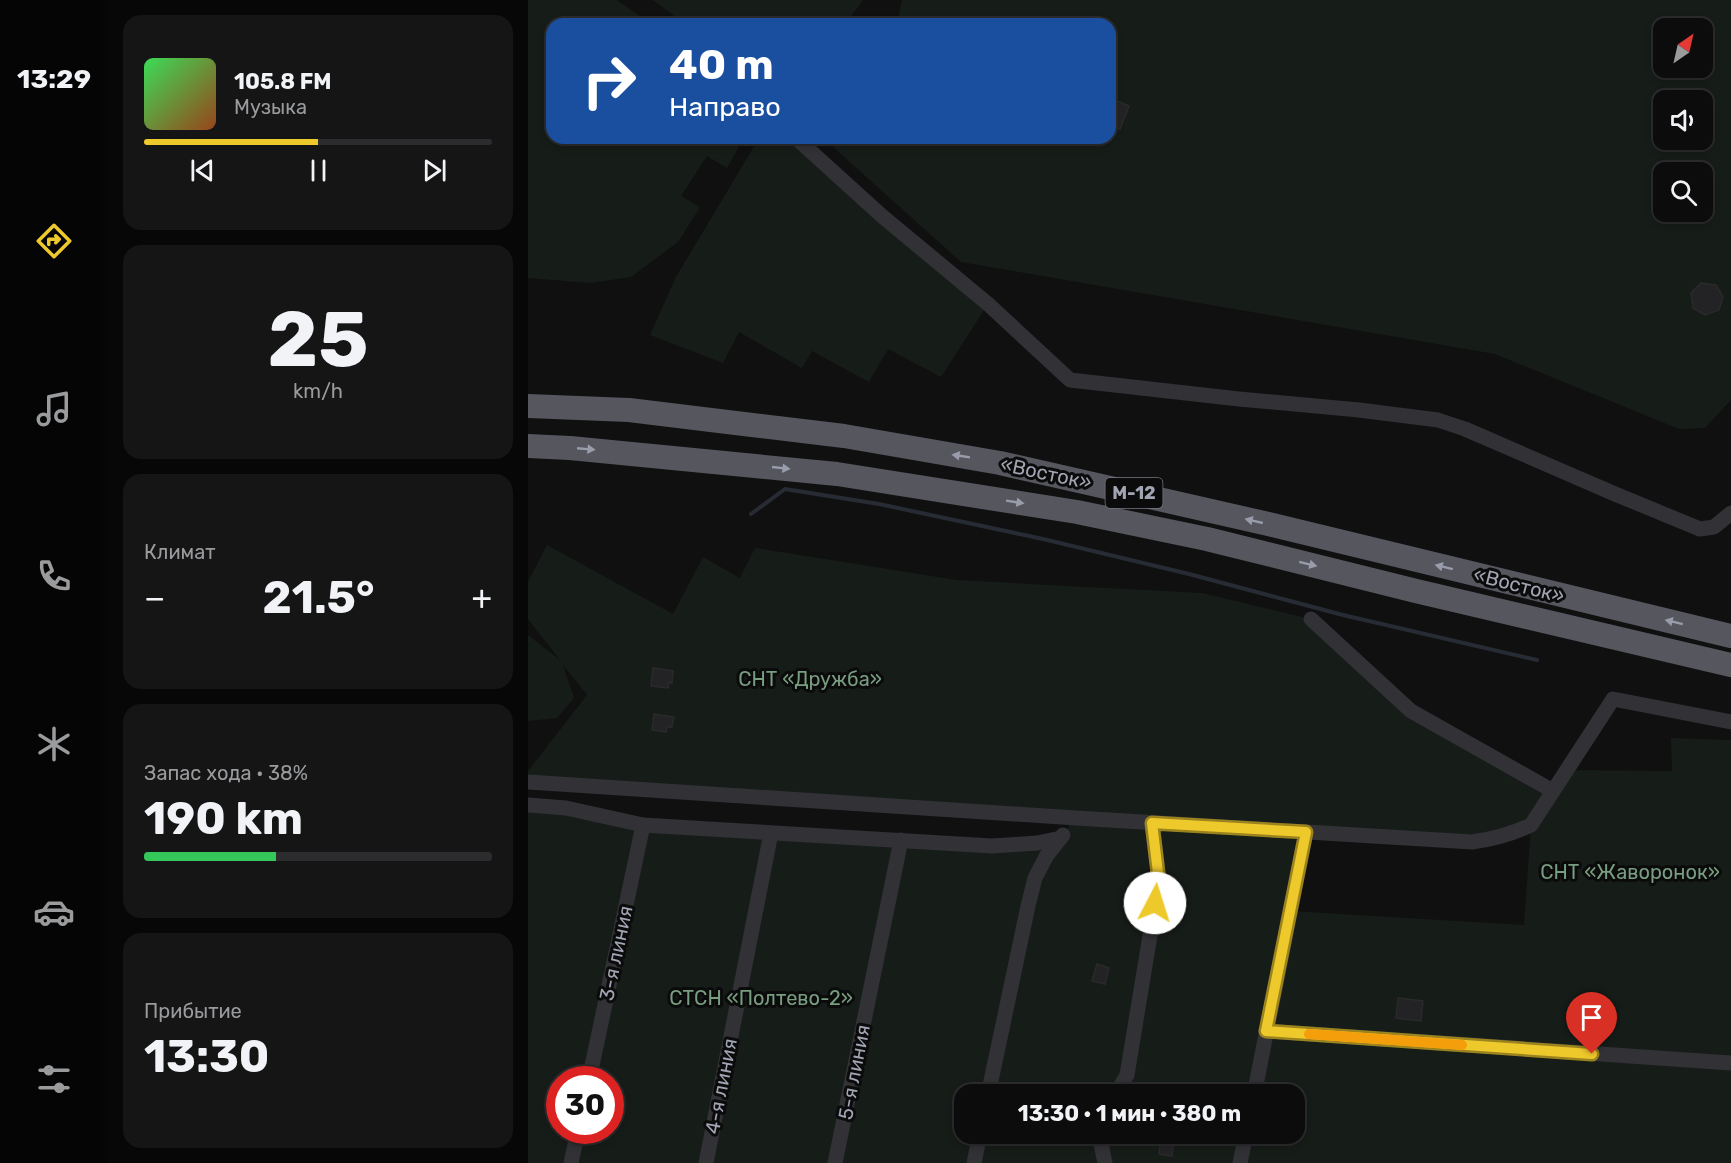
<!DOCTYPE html>
<html lang="ru">
<head>
<meta charset="utf-8">
<style>
  body { margin:0; font-family:Rubik,sans-serif; background:#151516; color:#f1f3f6; height:100vh; display:flex; flex-direction:column; font-size:22px; white-space:nowrap }
  * { box-sizing:border-box; margin:0 }
  p { font-size:20px; color:#9a9b9d }
  .icon { flex:none; width:33px; height:33px; fill:none; stroke:currentColor; stroke-width:2; stroke-linecap:round; stroke-linejoin:round }
  .map { position:relative; flex:1; overflow:hidden }
  .details { display:flex; flex-direction:column; gap:15px; padding:15px; background:#070707; width:420px }
  .details>* { flex:none }
  .guide { position:absolute; left:18px; top:18px; width:570px; height:126px; border-radius:18px; box-shadow:0 3px 9px #0003,0 0 0 2px #2c2c2e; background:#1a4fa0; color:#fff; overflow:hidden }
  .needle { width:39px; rotate:34deg }
  .tools { position:absolute; left:1125px; top:18px; display:grid; gap:12px }
  .tools a { display:grid; place-items:center; width:60px; height:60px; border-radius:12px; background:#0c0c0d; box-shadow:0 3px 9px #0003,0 0 0 2px #2c2c2e; font-size:30px }
  .speed { position:absolute; left:18px; top:1066px; display:flex; gap:12px; font-size:30px; font-weight:700; text-align:center }
  .speed>* { display:grid; place-content:center; width:78px; height:78px; border-radius:50%; background:#0c0c0d; box-shadow:0 3px 9px #0003,0 0 0 2px #2c2c2e; line-height:1 }
  .speed .limit { border:9px solid #d22; background:#fff; color:#111 }
  .pin { position:absolute; display:grid; place-items:center; width:51px; height:51px; color:#fff; margin:-62px -26px; border-radius:50% 50% 50% 0; rotate:-45deg; box-shadow:0 0 6px #0007 }
  .pin .icon { rotate:45deg }
  .me { position:absolute; width:66px; margin:-33px; rotate:5deg; stroke-linejoin:round; filter:drop-shadow(0 0 4px #0008) }
  .turn { display:flex; align-items:center; gap:21px; height:126px; padding:0 24px; font-size:27px }
  .turn .icon { width:78px; height:78px; stroke-width:2.5 }
  .turn b { display:block; font-size:42px; line-height:51px }
  .big { font-size:45px; font-weight:700; line-height:1.1 }
  .details .card { flex:1; display:flex; flex-direction:column; justify-content:center; gap:9px; min-width:0; padding:0 21px; border-radius:18px; background:#151516 }
  .details .dial { align-items:center; gap:0 }
  .dial b { font-size:78px; line-height:1 }
  .song { display:flex; align-items:center; gap:18px }
  .cover { width:72px; height:72px; border-radius:9px; background:linear-gradient(135deg,hsl(130 70% 55%),hsl(20 70% 35%)) }
  .played { height:6px; border-radius:3px; background:linear-gradient(90deg,#eec92c 50%,#2c2c2e 50%) }
  .keys { display:flex; justify-content:space-around; direction:ltr }
  .heat { display:flex; justify-content:space-between; align-items:center; font-size:33px; direction:ltr }
  .charge { height:9px; border-radius:4px; background:linear-gradient(90deg,#34c759 38%,#2c2c2e 0) }
  .trip { position:absolute; left:426px; top:1084px; width:351px; height:60px; border-radius:18px; background:#0c0c0d; box-shadow:0 3px 9px #0003,0 0 0 2px #2c2c2e; font-weight:700; line-height:60px; text-align:center }
  main { display:flex; flex:1; min-height:0 }
  .menu { display:flex; flex-direction:column; width:108px; justify-content:space-around; align-items:center; background:#050505; color:#9a9b9d }
  .menu .icon { width:42px; height:42px }
  .menu .selected { color:#eec92c }
  .menu b { font-size:27px; color:#f1f3f6 }
  .map>svg:first-child { display:block }
  .green { fill:#161c18; fill-rule:evenodd }
  .lines { fill:none; stroke-linecap:round; stroke-linejoin:round }
  .stream { stroke:#272c34; stroke-width:4 }
  .building { fill:#232325; stroke:#2a2a2d; stroke-width:1.5 }
  .minor { stroke:#313136; stroke-width:15 }
  .trunk { stroke:#55565e; stroke-width:24 }
  .oneway { fill:#999caa }
  .route-casing { stroke:#9b831d; stroke-width:15 }
  .route { stroke:#eec92c; stroke-width:10 }
  .slow { stroke:#f59e0b; stroke-width:10 }
  .labels { text-anchor:middle; dominant-baseline:central; stroke-width:6; stroke-linejoin:round; paint-order:stroke }
  .shield { fill:#0b0b0c; stroke:#747680; stroke-width:1.5 }
  .shield-label { font-size:18px; font-weight:bold; fill:#a1a4b2 }
  .street-label { font-size:20px; fill:#a1a4b2; stroke:#0b0b0c }
  .park-label { font-size:20px; fill:#789d80; stroke:#0b0b0c }
</style>
</head>
<body>
<main>
<nav class="menu">
<b>13:29</b>
<svg class="icon selected" aria-label="directions" viewBox="0 0 24 24"><path d="M12 3l9 9-9 9-9-9zM9 14v-3h6M13 9l2 2-2 2"/></svg>
<svg class="icon" aria-label="music" viewBox="0 0 24 24"><path d="M9 18V5l10-2v13"/><circle cx="6" cy="18" r="3"/><circle cx="16" cy="16" r="3"/></svg>
<svg class="icon" aria-label="phone" viewBox="0 0 24 24"><path d="M5 4h4l2 5-3 2q2 4 5 5l2-3 5 2v4C11 20 4 13 5 4z"/></svg>
<svg class="icon" aria-label="climate" viewBox="0 0 24 24"><path d="M12 3v18M4 7l16 10M4 17L20 7"/></svg>
<svg class="icon" aria-label="car" viewBox="0 0 24 24"><path d="M5 17H2v-5l4-1 3-4h7l3 4 3 1v5h-3M9 17h6M6 11h13"/><circle cx="7" cy="17" r="2"/><circle cx="17" cy="17" r="2"/></svg>
<svg class="icon" aria-label="filters" viewBox="0 0 24 24"><path d="M4 7h16M4 17h16"/><circle cx="9" cy="7" r="2"/><circle cx="15" cy="17" r="2"/></svg>
</nav>
<section class="details">
<div class="card">
<div class="song"><i class="cover"></i><div><b>105.8 FM</b><p>Музыка</p></div></div>
<div class="played"></div>
<div class="keys"><svg class="icon" aria-label="previous" viewBox="0 0 24 24"><path d="M18 5L8 12l10 7zM5 5v14"/></svg><svg class="icon" aria-label="pause" viewBox="0 0 24 24"><path d="M8 5v14M16 5v14"/></svg><svg class="icon" aria-label="next" viewBox="0 0 24 24"><path d="M6 5l10 7-10 7zM19 5v14"/></svg></div>
</div>
<div class="card dial"><b>25</b><p>km/h</p></div>
<div class="card"><p>Климат</p>
<div class="heat"><a>−</a><b class="big">21.5°</b><a>+</a></div>
</div>
<div class="card"><p>Запас хода · 38%</p><b class="big">190 km</b><div class="charge"></div></div>
<div class="card"><p>Прибытие</p><b class="big">13:30</b></div>
</section>
<div class="map">
<svg width="1203" height="1163" viewBox="0 0 1203 1163">
  <rect width="100%" height="100%" fill="#101011"/>
  <g class="green">
    <path d="M0,0h89l34,24h-99v114h192l-17,30 -20,-12 -26,40 19,11 -22,35 -47,35 -40,6 -63,-5z"/>
    <path d="M125,0h210l-18,24h-160z"/>
    <path d="M374,0h829v400l-26,28 -26,1 -184,-75 -534,-92 -138,-124h287v-114h-213zM1136,28h38v40h-38zM1136,100h38v40h-38zM1136,172h38v40h-38z"/>
    <path d="M231,138h37l192,166 -47,73 -53,-28 -19,33 -57,-31 -10,17 -63,-36 -16,31 -73,-28 26,-58z"/>
    <path d="M19,545l126,69 30,-57 37,21 15,-30 202,32 245,13 109,26 100,92 141,80 14,-21 106,1 -1,-33 60,2v423h-1203v-358l115,20 258,15 159,-2 15,-20 -547,-36v-11l59,-76 -24,-30 11,33 -17,20 -29,3v-86l32,25 -32,-41v-37zM1003,825l-7,100 -233,-14 16,-79 190,6zM32,1080h50v51h-50zM436,1095h330v39h-330z"/>
  </g>
  <g class="lines">
    <path class="stream" d="M223,514l34,-25 94,15 164,35 146,35 154,41 194,45"/>
  </g>
  <g class="building">
    <path d="M582,98l19,8 -9,23 -10,-4z"/>
    <path d="M1173,283l15,2 7,12 -4,13 -14,5 -12,-7 -2,-15z"/>
    <path d="M125,668l20,3 -1,12 -3,-1 -1,6 -17,-2z"/>
    <path d="M126,714l20,3 -2,10h-5l-1,5 -14,-2z"/>
    <path d="M569,964l12,4 -4,16 -13,-3z"/>
    <path d="M870,998l25,3 -2,20 -25,-3z"/>
    <path d="M633,1138l13,2 -2,16 -13,-2z"/>
  </g>
  <g class="lines">
    <g class="minor">
      <path d="M268,138l86,78 106,88 82,76 169,19 120,11 79,10 27,9 150,65 85,35 14,-2 17,-14"/>
      <path d="M783,619l100,92 142,80"/>
      <path d="M0,782l548,36 396,24c22,-3 40,-8 59,-17l82,-126 118,23"/>
      <path d="M0,805l38,3 77,17 349,21 45,-3 24,-5"/>
      <path d="M738,1031l465,32"/>
      <path d="M61,1080l54,-255"/>
      <path d="M460,1095l40,-189 7,-28 12,-23 16,-20"/>
      <path d="M587,1095l12,-20 32,-194 -7,-58"/>
      <path d="M726,1095l52,-263"/>
      <path d="M571,1134l6,29"/>
      <path d="M43,1163l7,-32"/>
      <path d="M178,1163l65,-330"/>
      <path d="M307,1163l66,-323"/>
      <path d="M446,1163l6,-29"/>
      <path d="M712,1163l6,-29"/>
    </g>
    <g class="trunk">
      <path d="M0,406l101,4 123,15 92,11 156,27 264,60 467,113"/>
      <path d="M0,446l42,2 267,26 240,38 130,27 209,52 315,74"/>
    </g>
  </g>
  <defs><path id="oneway-solid" d="M-6-.8H1V-3.2L6.5 0L1 3.2V.8H-6Z" transform="scale(1.5)"/></defs>
  <g class="oneway">
    <use href="#oneway-solid" transform="translate(58 449) rotate(5)"/>
    <use href="#oneway-solid" transform="translate(433 456) rotate(-171)"/>
    <use href="#oneway-solid" transform="translate(253 468) rotate(6)"/>
    <use href="#oneway-solid" transform="translate(487 502) rotate(9)"/>
    <use href="#oneway-solid" transform="translate(726 521) rotate(-167)"/>
    <use href="#oneway-solid" transform="translate(780 564) rotate(14)"/>
    <use href="#oneway-solid" transform="translate(916 567) rotate(-166)"/>
    <use href="#oneway-solid" transform="translate(1146 622) rotate(-166)"/>
  </g>
  <g class="lines">
    <g class="route-casing">
      <path id="route" d="M627,903l4,-22 -7,-58 154,9 -40,199 326,23"/>
    </g>
    <use href="#route" class="route"/>
    <path class="slow" d="M781,1034l153,11"/>
  </g>
  <g class="labels">
    <rect class="shield" x="577.5" y="478" width="57" height="30" rx="4.5"/>
    <g class="shield-label">
      <text x="606" y="493">М-12</text>
    </g>
    <g class="street-label">
      <text transform="translate(518 473) rotate(12)">«Восток»</text>
      <text transform="translate(991 585) rotate(14)">«Восток»</text>
      <text transform="translate(88 953) rotate(-78)">3-я линия</text>
      <text transform="translate(326 1072) rotate(-79)">5-я линия</text>
      <text transform="translate(193 1086) rotate(-79)">4-я линия</text>
    </g>
    <g class="park-label">
      <text x="282" y="679">СНТ «Дружба»</text>
      <text x="1102" y="872">СНТ «Жаворонок»</text>
      <text x="233" y="998">СТСН «Полтево-2»</text>
    </g>
  </g>
</svg>
<div class="tools">
<a><svg class="needle" viewBox="-14 -14 28 28"><path d="M0-13l5 13h-10z" fill="#e53935"/><path d="M0 13l5-13h-10z" fill="#9a9b9d"/></svg></a>
<a><svg class="icon" aria-label="sound" viewBox="0 0 24 24"><path d="M4 9h4l5-4v14l-5-4H4zM17 9q2 3 0 6"/></svg></a>
<a><svg class="icon" aria-label="search" viewBox="0 0 24 24"><circle cx="10" cy="10" r="6"/><path d="M15 15l6 6"/></svg></a>
</div>
<div class="speed"><div class="limit">30</div></div>
<div class="pin" style="left:1064px;top:1054px;background:#d93025"><svg class="icon" aria-label="arrive" viewBox="0 0 24 24"><path d="M6 21V4h12l-3 4 3 4H6"/></svg></div>
<svg class="me" style="left:627px;top:903px" viewBox="-20 -20 40 40"><circle r="19" fill="#fff"/><path d="M0-13L10 11 0 6-10 11z" fill="#eec92c"/></svg>
<div class="trip">13:30 · 1 мин · 380 m</div>
<div class="guide">
<div class="turn"><svg class="icon" aria-label="right" viewBox="0 0 24 24"><path d="M7 20v-9h11M14 6l5 5-5 5"/></svg><div><b>40 m</b>Направо</div></div>
</div>
</div>
</main>
</body>
</html>
